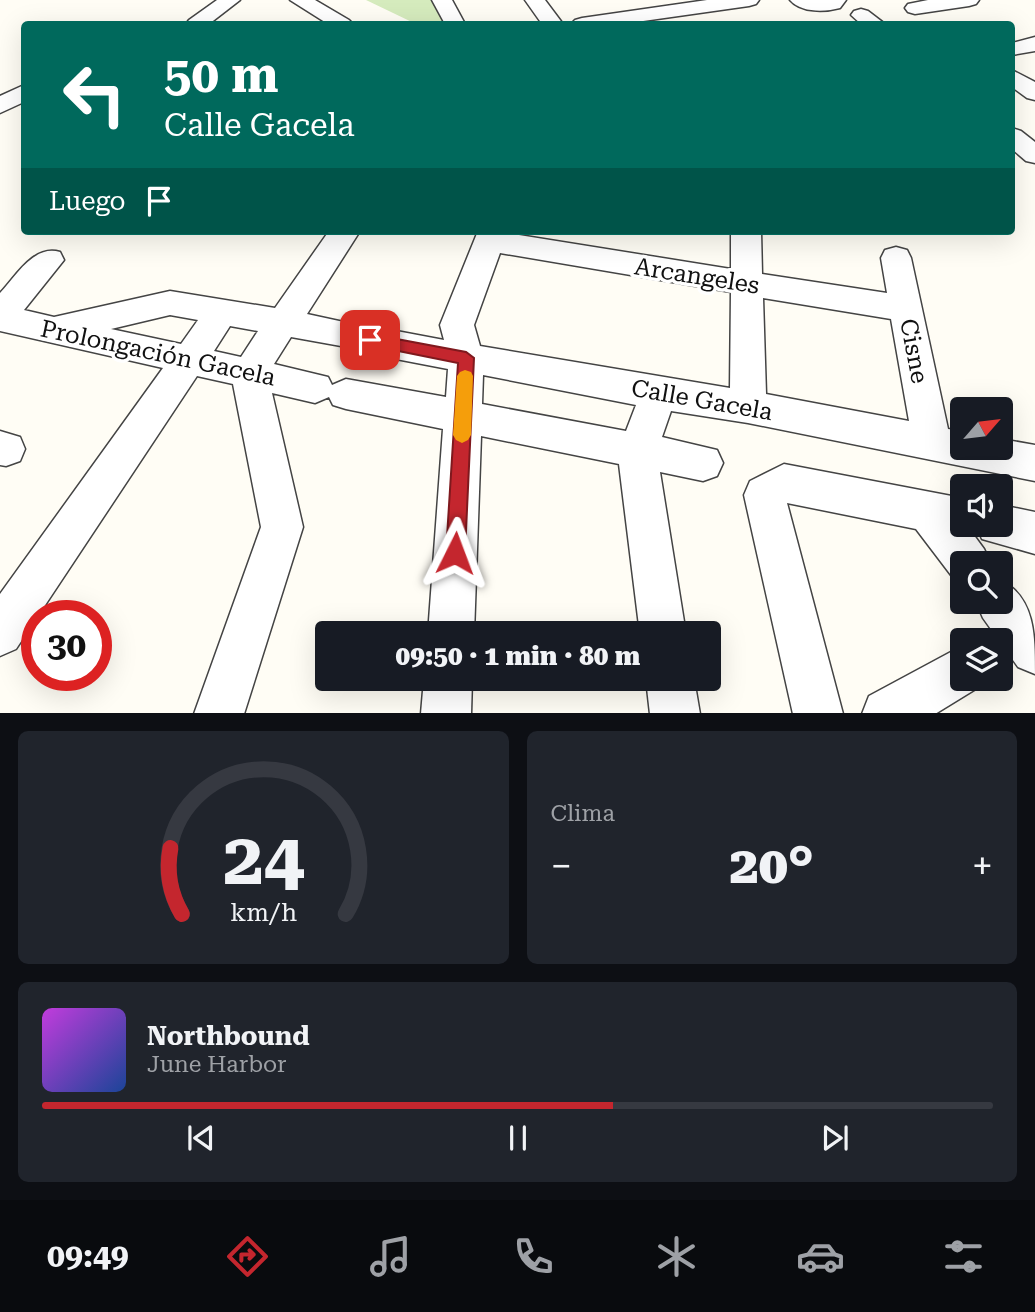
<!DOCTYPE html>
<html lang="es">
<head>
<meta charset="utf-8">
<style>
  body { margin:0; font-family:"Roboto Serif",serif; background:#20242c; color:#f1f3f6; height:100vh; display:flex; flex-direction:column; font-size:26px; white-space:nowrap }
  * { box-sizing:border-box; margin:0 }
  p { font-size:23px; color:#9ea1a6 }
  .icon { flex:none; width:38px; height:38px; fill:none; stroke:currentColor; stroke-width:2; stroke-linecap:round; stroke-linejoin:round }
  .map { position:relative; height:713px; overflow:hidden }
  .side { display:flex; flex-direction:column; gap:18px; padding:18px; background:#0d0f14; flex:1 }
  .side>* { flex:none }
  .hud { position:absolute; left:21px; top:21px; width:994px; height:214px; border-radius:7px; box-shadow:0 7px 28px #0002; background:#00695c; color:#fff; overflow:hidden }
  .needle { width:46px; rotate:62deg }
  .fabs { position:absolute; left:950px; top:397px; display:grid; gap:14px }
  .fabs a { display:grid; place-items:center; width:63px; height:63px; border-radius:7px; background:#171b24; box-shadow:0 7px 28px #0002; font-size:35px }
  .speed { position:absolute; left:21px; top:600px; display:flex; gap:14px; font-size:35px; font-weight:700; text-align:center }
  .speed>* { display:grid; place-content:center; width:91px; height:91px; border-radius:50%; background:#171b24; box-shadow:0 7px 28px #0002; line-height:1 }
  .speed .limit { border:10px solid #d22; background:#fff; color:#111 }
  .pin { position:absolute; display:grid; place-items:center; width:60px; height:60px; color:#fff; margin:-30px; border-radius:14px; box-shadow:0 4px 10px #0006 }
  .me { position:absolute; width:77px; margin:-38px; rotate:3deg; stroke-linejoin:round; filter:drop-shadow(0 0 5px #0008) }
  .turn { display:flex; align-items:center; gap:24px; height:147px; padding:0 28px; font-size:32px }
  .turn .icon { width:91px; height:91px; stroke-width:2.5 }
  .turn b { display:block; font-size:49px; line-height:60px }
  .then { display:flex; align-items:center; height:66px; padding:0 28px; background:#0003; gap:14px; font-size:26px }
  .big { font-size:52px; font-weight:800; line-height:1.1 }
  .side .widget { flex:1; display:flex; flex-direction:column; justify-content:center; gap:10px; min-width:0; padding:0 24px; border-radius:10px; background:#20242c }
  .side .dial { align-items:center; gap:0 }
  .dial svg { height:182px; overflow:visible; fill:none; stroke:#363941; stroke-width:7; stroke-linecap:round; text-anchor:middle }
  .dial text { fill:#f1f3f6; stroke:none }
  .song { display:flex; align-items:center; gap:21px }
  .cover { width:84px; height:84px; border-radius:10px; background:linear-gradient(135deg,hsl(290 70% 55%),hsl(220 70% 35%)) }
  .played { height:7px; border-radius:4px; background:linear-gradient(90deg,#c4262e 60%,#363941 60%) }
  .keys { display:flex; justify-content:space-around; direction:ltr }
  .heat { display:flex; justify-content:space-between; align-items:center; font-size:38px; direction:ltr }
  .side .tiles { flex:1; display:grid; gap:18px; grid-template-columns:1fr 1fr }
  .widget:last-child { grid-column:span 2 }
  .trip { position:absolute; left:315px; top:621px; width:406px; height:70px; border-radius:7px; background:#171b24; box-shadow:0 7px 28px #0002; font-weight:800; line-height:70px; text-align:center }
  .dock { display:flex; height:112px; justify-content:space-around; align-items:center; background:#090b0e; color:#9ea1a6 }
  .dock .icon { width:49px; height:49px }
  .dock .selected { color:#c4262e }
  .dock b { font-size:32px; color:#f1f3f6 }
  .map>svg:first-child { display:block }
  .green { fill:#d5ebbd }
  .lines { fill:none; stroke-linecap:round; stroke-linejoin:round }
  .minor-casing { stroke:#444; stroke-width:3 }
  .minor { fill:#fff; fill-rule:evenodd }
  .route { fill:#c4262e; stroke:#7f191e; stroke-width:2 }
  .slow { fill:#f59e0b }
  .labels { text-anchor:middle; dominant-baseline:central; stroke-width:7; stroke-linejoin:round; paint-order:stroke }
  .street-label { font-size:24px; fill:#111; stroke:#fff }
</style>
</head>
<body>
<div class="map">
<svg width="1035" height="714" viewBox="0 0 1035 714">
  <rect width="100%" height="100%" fill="#fffdf5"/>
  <path class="green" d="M366,0h66l13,24h-29z"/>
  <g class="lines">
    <g class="minor-casing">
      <g id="minor">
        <path d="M217,0h23l-31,24h-23l3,-4z"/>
        <path d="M290,0h25l34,20 4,4h-25z"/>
        <path d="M432,0h20l13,24h-20z"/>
        <path d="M525,0h20l18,24h-21z"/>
        <path d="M707,0h52l-3,4 -7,2 -127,18h-51l4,-4 7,-2z"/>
        <path d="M790,0h56l-6,8c-15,4 -39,5 -50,-8z"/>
        <path d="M928,0h51l-3,4 -7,2 -54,8 -7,-2 -3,-4 3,-4z"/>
        <path d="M861,9l7,2 17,13h-24l-10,-9 3,-4z"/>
        <path d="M1035,37v14l-23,4v-12z"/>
        <path d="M1012,70l23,12v18l-8,-2 -15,-11z"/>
        <path d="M24,85v17l-24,11v-17z"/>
        <path d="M1012,128l9,3 14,11v21l-9,-2 -14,-12z"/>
        <path d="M329,231h31l-53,83 46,10 4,8 13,-6 74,14 -4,-15 38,-94h30l-1,2 224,36v-38h30l1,43 125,19 -6,-35 4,-8 11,-3 11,3 4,8 37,171 14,2v17h39v-9l34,6v36l-287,-58 -77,-12 -9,26 55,13 6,13 -6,13 -14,5 -43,-9 26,162h-46l-21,-170 -138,-28 -7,198h-46l15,-205 -97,-20 -13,-4 -4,-8 -14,6 -43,-10 31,134 -59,187h-50l67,-187 -28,-143 -36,-8 -181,273 -16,7v-62l163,-226 -163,-37v-38c16,-17 34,-49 60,-41l4,8 -40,50 30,7 116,-26 105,17zM500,253l231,39 -1,96 -250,-42 -6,-21zM763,298l128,21 18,102 -143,-27zM170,315l28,5 -17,24 -70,-15zM230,326l28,5 -17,26 -27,-6zM291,337l50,9 13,-5 4,9 12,4 78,15 -2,28 -100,-18 -14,6 -4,-8 -54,-13zM483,375l153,30 -10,26 -144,-27z"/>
        <path d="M0,431l20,6 5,12 -5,12 -14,5 -6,-1z"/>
        <path d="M784,464l178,34v27h39v-20l34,7v42l-53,-15 -4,-9 -5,4 11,15 7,15h-29v19l-8,-4 -38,-50 -129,-26 56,211h-50l-49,-219 6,-14z"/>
        <path d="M1001,580c34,18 34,55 34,94l-17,-7 -35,-49 -7,-16h25z"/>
        <path d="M962,646v33h20l-3,8 -44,27h-73l7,-18z"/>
        <path d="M424,679h48l-1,35h-50z"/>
        <path d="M646,679h48l6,35h-50z"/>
      </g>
    </g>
    <use href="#minor" class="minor"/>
  </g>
  <path class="route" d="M370,334l96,18 8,6 -9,195 -3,7 -7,3 -7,-3 -2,-7 12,-190 -94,-19 -2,-4 2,-5z"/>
  <path class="slow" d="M465,370l6,2 2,4 -2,59 -3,5 -6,3 -6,-3 -3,-5 4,-59 3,-4z"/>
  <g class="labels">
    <g class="street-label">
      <text transform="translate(697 276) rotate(9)">Arcangeles</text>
      <text transform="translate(914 351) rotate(79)">Cisne</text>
      <text transform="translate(158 353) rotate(12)">Prolongación Gacela</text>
      <text transform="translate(702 400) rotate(10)">Calle Gacela</text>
    </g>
  </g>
</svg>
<div class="fabs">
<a><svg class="needle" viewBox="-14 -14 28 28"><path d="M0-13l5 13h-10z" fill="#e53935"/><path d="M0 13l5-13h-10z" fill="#9ea1a6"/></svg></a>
<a><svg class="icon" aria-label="sound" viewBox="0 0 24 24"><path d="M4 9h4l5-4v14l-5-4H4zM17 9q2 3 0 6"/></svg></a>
<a><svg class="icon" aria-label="search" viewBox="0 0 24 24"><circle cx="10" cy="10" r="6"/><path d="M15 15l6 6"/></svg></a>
<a><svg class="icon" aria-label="layers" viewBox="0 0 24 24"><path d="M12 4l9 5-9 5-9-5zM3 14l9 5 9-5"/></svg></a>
</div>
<div class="speed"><div class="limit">30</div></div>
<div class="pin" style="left:370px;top:340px;background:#d93025"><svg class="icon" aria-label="arrive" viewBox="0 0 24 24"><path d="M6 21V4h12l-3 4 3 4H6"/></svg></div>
<svg class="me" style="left:455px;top:553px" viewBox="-20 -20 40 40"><path d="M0-17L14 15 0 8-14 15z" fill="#c4262e" stroke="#fff" stroke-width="4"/></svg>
<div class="trip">09:50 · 1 min · 80 m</div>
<div class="hud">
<div class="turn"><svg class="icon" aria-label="left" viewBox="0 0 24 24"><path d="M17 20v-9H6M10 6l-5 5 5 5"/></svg><div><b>50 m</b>Calle Gacela</div></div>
<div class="then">Luego<svg class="icon" aria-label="arrive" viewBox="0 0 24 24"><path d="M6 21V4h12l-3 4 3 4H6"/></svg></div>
</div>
</div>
<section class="side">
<div class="tiles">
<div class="widget dial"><svg viewBox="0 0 100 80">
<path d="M14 69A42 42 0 1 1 86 69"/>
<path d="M14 69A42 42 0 0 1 9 40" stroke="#c4262e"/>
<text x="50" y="56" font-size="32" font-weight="700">24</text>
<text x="50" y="72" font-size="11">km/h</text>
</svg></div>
<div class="widget"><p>Clima</p>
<div class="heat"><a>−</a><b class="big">20°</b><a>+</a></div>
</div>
<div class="widget">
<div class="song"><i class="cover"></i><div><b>Northbound</b><p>June Harbor</p></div></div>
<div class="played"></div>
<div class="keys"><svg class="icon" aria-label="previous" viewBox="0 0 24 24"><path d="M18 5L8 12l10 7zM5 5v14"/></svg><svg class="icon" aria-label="pause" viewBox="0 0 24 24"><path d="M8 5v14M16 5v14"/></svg><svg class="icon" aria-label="next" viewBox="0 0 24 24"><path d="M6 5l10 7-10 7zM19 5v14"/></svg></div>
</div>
</div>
</section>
<nav class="dock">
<b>09:49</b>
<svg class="icon selected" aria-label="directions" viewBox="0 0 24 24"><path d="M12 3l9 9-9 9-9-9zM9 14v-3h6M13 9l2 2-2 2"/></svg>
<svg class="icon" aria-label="music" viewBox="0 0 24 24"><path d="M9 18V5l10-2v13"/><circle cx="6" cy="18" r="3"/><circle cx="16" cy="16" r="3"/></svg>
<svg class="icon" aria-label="phone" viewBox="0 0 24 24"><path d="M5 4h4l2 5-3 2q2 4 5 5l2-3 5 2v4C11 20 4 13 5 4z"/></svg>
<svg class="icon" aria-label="climate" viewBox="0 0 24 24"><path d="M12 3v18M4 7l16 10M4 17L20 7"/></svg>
<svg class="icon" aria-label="car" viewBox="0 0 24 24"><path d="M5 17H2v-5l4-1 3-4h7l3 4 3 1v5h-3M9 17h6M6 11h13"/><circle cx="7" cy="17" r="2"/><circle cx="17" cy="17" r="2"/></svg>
<svg class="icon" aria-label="filters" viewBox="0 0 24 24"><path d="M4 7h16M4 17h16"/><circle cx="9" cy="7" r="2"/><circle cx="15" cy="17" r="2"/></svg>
</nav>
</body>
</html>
